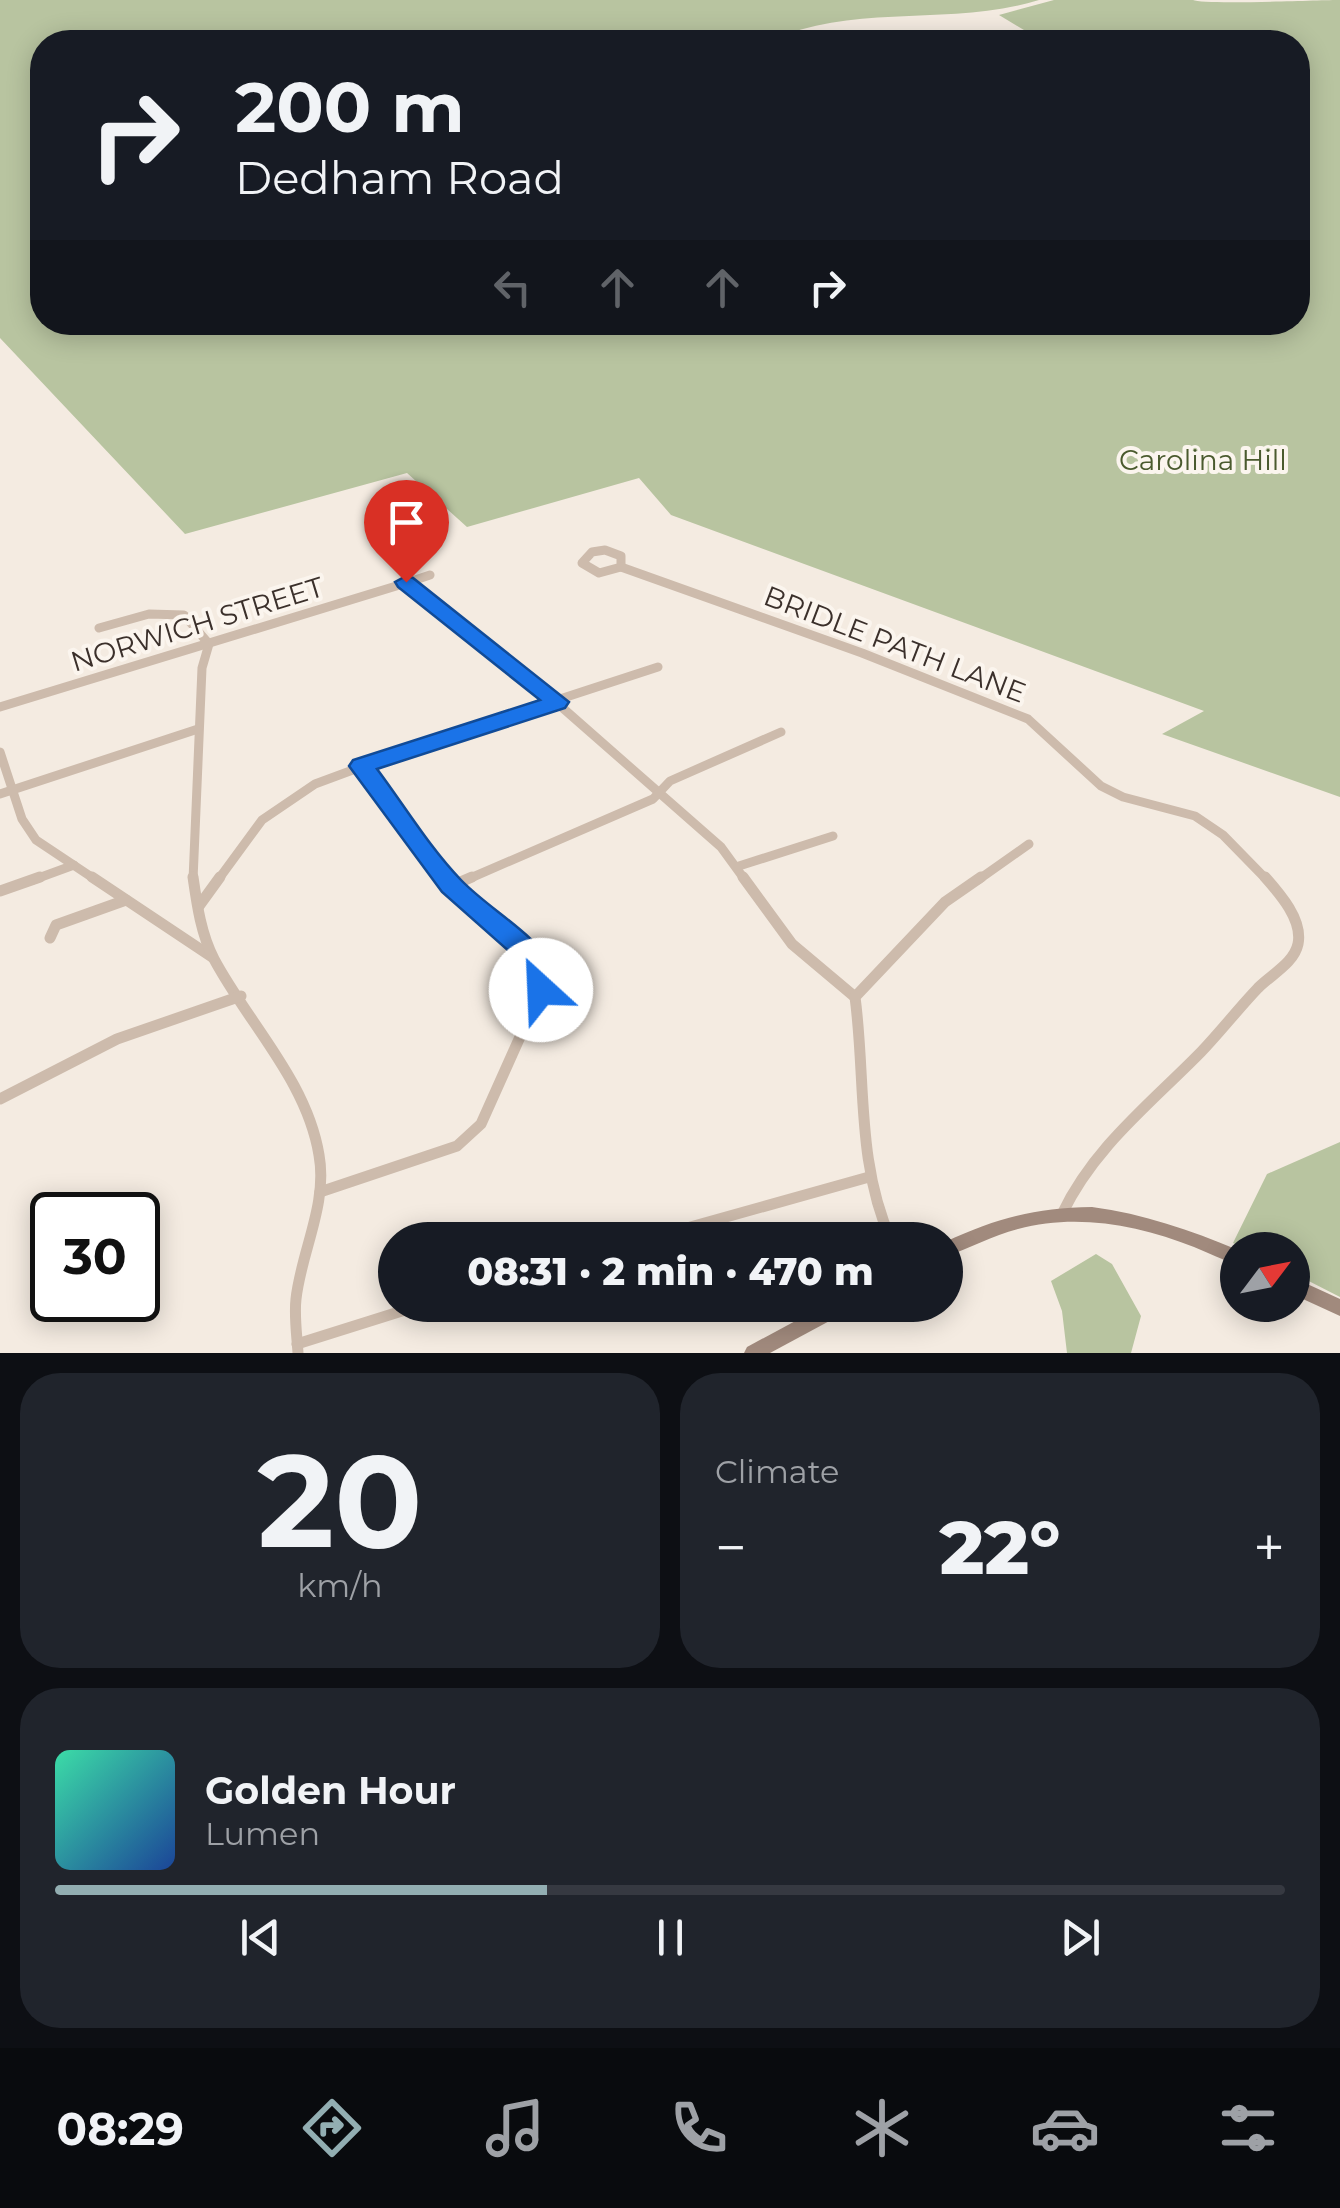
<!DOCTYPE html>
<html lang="en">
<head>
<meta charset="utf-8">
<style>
  body { margin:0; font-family:Montserrat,sans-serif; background:#20242c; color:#f1f3f6; height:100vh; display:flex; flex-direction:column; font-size:38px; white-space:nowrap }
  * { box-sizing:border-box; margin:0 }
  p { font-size:32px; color:#9ea1a6 }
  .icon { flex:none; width:55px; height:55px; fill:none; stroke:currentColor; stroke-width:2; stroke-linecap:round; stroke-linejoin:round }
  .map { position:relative; height:1353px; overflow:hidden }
  .drawer { display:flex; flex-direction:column; gap:20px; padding:20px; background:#0d0f14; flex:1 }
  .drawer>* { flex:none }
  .top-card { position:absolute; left:30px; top:30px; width:1280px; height:305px; border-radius:40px; box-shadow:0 5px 25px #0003; background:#171b24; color:#f1f3f6; overflow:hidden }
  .needle { width:65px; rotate:58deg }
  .controls { position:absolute; left:1220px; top:1232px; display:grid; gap:20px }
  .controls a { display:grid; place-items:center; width:90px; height:90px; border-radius:50%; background:#171b24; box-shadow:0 5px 25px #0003; font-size:50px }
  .speed { position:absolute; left:30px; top:1192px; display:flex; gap:20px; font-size:50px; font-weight:700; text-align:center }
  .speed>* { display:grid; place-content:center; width:130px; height:130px; border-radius:50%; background:#171b24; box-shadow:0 5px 25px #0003; line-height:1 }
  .speed .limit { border:5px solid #111; border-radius:15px; background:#fff; color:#111 }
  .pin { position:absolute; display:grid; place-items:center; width:85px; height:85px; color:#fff; margin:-102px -42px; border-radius:50% 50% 50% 0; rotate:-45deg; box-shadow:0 0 10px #0007 }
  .pin .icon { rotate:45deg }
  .me { position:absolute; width:110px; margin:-55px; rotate:335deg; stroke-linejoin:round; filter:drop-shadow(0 0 8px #0008) }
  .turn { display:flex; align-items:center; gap:35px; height:210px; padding:0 40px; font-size:45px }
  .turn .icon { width:130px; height:130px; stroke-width:2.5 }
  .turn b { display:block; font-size:70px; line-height:85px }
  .lanes { display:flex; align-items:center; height:95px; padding:0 40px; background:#0003; justify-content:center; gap:50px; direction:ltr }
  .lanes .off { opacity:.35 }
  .big { font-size:75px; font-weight:800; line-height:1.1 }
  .drawer .card { flex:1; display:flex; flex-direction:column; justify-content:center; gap:15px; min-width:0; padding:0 35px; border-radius:40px; background:#20242c }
  .drawer .dial { align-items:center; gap:0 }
  .dial b { font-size:130px; line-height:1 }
  .song { display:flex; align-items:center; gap:30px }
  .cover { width:120px; height:120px; border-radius:15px; background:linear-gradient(135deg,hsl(160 70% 55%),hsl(220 70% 35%)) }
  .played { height:10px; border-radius:5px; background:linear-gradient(90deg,#92aeb2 40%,#363941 40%) }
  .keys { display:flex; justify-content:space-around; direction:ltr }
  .heat { display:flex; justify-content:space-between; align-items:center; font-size:55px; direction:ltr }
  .drawer .tiles { flex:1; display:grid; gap:20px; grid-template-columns:1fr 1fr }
  .card:last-child { grid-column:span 2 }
  .trip { position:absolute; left:378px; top:1222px; width:585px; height:100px; border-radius:50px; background:#171b24; box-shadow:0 5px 25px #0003; font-weight:800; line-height:100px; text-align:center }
  .dock { display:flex; height:160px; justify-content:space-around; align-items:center; background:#090b0e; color:#9ea1a6 }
  .dock .icon { width:70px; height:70px }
  .dock .active { color:#92aeb2 }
  .dock b { font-size:45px; color:#f1f3f6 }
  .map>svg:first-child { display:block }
  .green { fill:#b8c4a0 }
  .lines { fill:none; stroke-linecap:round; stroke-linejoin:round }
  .minor-far1 { stroke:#cdbbac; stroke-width:9 }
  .minor { stroke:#cdbbac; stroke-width:11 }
  .secondary { fill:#a18a7d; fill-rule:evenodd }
  .route { fill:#1a73e8; stroke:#114b97; stroke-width:2.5 }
  .labels { text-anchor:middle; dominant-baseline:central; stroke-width:8; stroke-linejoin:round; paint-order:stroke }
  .park-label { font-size:28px; fill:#4a5a2e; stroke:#fbf5ee }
  .street-label { font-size:28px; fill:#3b302b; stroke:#fbf5ee }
</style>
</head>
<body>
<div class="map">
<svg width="1340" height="1353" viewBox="0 0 1340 1353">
  <rect width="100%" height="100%" fill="#f4ebe1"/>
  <g class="green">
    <path d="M0,0h1039c-86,27 -184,3 -267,40l6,2h-736v280h1256v-280h-254l-45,-27 55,-15h139c10,5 126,0 147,0v797l-178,-63 42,-23 -533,-196 -32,-37 -172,49 -60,-54 -222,61 -185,-196z"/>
    <path d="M1340,1142v155l-47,-24 -1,-23h-45l-14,-7 34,-69z"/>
    <path d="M1096,1254l16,10 29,52 -10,37h-64l-5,-42 -11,-30z"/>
  </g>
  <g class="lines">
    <g class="minor-far1">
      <path d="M605,550l16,6v11l-22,6 -17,-10 10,-11z"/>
      <path d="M621,567l241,86 166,66 73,67 22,11 72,19 28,19 44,45"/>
      <path d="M430,575l-24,8 151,120 164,144 24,33"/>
      <path d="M99,628l50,-14 35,1 25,29 -7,24 -9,212"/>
      <path d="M0,707l406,-124"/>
      <path d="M0,752l22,67 14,21 60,40"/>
      <path d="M361,766l85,114"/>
      <path d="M0,794l198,-65"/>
      <path d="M739,866l94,-30"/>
      <path d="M33,880l41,-15"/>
      <path d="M218,880l44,-60 53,-36 116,-43 227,-74"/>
      <path d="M466,880l187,-81 17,-18 111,-49"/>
      <path d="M978,880l51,-36"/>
    </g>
    <g class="minor">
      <path d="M92,877l120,80"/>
      <path d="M193,877c4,28 8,57 21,82 34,64 93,122 105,196 9,49 -18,97 -23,144 -2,17 1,37 2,54"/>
      <path d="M743,877l49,67 63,53"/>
      <path d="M451,886l21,-9"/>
      <path d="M0,891l40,-14"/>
      <path d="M199,906l21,-29"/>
      <path d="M50,938l6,-13 70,-25"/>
      <path d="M0,1099l117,-60 124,-43"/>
      <path d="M320,1192l137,-46 24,-22 60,-134 1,-19 -13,-17 -85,-77"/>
      <path d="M1062,1214c32,-67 88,-110 139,-162 20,-21 37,-43 57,-64 14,-14 36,-25 40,-44 5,-24 -18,-50 -33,-67"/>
      <path d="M644,1240l225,-63"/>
      <path d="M891,1240c-35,-78 -25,-161 -36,-243l90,-95 36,-25"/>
      <path d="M297,1344l124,-39"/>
    </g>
    <g class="secondary">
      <path d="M1092,1207c52,7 98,23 146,43v15c-15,-5 -29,-12 -44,-18 -55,-22 -118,-34 -176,-18 -26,7 -48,19 -73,28v-15c52,-24 90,-34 147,-35z"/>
      <path d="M1292,1277l48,22v17l-48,-22z"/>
      <path d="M825,1305h26l-3,6 -78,42h-26l3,-6z"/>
    </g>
  </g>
  <path class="route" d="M406,576l7,2 156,124 -4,6 -188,61c27,36 53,79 84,111 30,31 73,52 95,90l-5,27 -10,3 -10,-3 -4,-7 1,-18 -8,-11 -78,-69 -93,-126 4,-6 187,-60 -142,-113 -3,-5z"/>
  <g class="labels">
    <g class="park-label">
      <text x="1203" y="460">Carolina Hill</text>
    </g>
    <g class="street-label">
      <text transform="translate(197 624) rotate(-17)">NORWICH STREET</text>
      <text transform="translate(895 644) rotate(21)">BRIDLE PATH LANE</text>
    </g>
  </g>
</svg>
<div class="controls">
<a><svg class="needle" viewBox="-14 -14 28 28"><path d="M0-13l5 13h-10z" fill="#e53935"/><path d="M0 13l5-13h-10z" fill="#9ea1a6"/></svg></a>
</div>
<div class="speed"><div class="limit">30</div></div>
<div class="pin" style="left:406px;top:582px;background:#d93025"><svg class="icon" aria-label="arrive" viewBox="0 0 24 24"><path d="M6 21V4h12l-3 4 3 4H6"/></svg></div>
<svg class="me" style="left:541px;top:990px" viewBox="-20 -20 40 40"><circle r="19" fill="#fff"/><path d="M0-13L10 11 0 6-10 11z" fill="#1a73e8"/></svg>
<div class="trip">08:31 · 2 min · 470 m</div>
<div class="top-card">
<div class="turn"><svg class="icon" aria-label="right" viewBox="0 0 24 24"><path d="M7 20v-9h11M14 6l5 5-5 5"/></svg><div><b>200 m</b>Dedham Road</div></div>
<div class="lanes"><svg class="icon off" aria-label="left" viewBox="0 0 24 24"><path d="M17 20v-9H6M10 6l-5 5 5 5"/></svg><svg class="icon off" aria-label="ahead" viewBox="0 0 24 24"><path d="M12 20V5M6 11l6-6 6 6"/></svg><svg class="icon off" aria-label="ahead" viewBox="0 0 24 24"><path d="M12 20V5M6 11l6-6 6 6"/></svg><svg class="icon" aria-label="right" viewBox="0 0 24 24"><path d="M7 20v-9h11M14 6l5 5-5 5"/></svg></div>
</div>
</div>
<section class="drawer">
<div class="tiles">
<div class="card dial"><b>20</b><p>km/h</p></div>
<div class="card"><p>Climate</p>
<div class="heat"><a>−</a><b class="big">22°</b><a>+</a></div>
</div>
<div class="card">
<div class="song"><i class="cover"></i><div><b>Golden Hour</b><p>Lumen</p></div></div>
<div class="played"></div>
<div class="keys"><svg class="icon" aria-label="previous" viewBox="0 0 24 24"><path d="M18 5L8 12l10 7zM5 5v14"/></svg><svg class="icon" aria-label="pause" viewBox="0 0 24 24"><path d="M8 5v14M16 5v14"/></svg><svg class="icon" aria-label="next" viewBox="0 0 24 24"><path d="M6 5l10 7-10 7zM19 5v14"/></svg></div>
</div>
</div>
</section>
<nav class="dock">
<b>08:29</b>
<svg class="icon active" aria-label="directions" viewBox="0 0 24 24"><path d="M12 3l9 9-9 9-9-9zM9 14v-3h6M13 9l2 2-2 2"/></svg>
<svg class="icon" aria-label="music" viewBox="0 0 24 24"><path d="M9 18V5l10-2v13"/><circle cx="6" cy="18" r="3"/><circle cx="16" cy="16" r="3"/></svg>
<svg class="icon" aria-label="phone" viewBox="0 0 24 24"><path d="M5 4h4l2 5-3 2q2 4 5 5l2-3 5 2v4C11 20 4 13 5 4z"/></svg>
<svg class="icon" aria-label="climate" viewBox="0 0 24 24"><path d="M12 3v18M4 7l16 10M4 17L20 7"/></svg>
<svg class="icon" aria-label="car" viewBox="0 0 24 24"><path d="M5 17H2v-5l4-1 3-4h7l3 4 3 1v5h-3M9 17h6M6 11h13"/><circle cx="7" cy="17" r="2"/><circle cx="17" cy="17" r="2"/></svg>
<svg class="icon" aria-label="filters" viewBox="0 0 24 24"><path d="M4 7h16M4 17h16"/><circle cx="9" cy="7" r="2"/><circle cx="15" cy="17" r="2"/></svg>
</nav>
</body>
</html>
